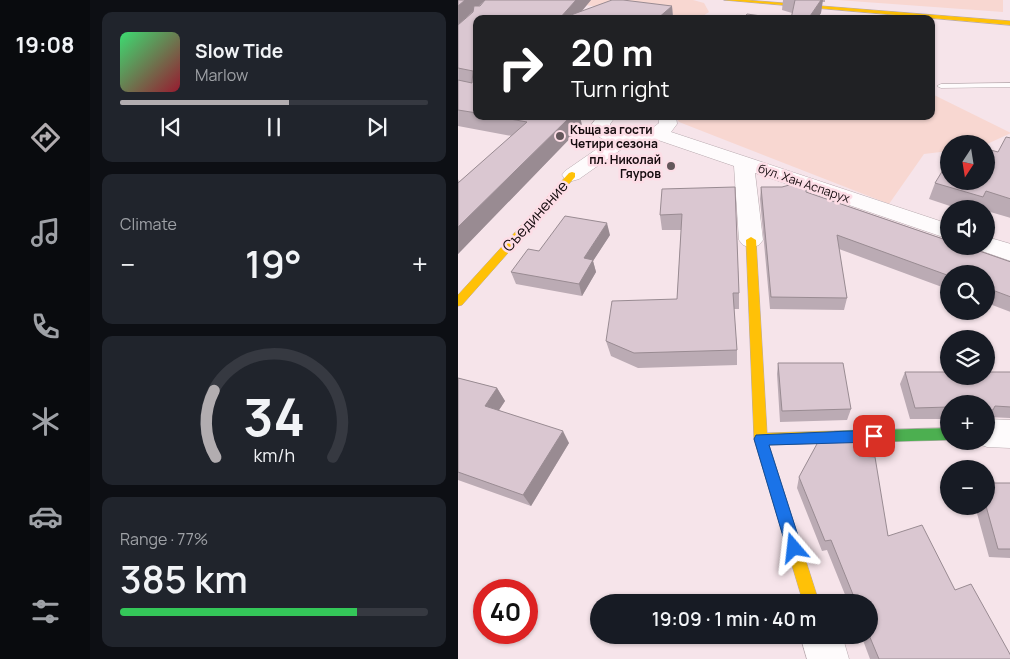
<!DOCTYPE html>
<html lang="en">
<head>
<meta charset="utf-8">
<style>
  body { margin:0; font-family:Manrope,sans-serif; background:#20242c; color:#f1f3f6; height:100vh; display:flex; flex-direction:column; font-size:19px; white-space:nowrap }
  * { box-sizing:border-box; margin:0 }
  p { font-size:16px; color:#9ea1a6 }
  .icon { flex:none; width:28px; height:28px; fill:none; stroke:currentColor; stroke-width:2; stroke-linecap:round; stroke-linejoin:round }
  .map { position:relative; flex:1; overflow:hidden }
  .panel { display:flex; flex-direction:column; gap:12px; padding:12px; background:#0d0f14; width:368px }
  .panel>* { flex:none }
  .banner { position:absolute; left:15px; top:15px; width:462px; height:105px; border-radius:10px; box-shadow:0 1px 4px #0004; background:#202124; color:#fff; overflow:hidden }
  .needle { width:32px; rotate:192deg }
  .controls { position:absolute; left:482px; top:135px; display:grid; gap:10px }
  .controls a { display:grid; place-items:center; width:55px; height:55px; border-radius:50%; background:#171b24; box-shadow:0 1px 4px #0004; font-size:25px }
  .speed { position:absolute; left:15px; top:579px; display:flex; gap:10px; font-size:25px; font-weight:700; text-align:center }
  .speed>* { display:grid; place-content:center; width:65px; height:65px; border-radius:50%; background:#171b24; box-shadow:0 1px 4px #0004; line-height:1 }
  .speed .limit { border:8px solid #d22; background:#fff; color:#111 }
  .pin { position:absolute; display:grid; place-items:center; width:42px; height:42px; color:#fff; margin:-21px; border-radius:10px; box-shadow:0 2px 8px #0006 }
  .me { position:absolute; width:55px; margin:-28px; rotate:343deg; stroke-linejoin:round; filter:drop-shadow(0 0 4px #0008) }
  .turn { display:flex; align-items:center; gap:18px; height:105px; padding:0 15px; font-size:22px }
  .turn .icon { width:65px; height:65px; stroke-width:2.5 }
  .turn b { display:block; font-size:35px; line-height:42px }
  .big { font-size:38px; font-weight:600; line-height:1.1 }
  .panel .tile { flex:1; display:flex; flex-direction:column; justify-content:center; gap:8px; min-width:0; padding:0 18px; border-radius:10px; background:#20242c }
  .panel .dial { align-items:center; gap:0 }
  .dial svg { height:130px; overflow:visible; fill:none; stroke:#363941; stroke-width:7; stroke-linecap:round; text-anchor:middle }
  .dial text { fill:#f1f3f6; stroke:none }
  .song { display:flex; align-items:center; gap:15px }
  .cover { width:60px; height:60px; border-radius:8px; background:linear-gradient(135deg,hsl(140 70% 55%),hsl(350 70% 35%)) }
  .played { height:5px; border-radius:2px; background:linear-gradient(90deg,#b2adb0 55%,#363941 55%) }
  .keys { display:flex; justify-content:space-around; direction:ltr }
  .heat { display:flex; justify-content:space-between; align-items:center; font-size:28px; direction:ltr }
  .charge { height:8px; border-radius:4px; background:linear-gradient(90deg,#34c759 77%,#363941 0) }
  .trip { position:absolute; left:132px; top:594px; width:288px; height:50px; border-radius:25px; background:#171b24; box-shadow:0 1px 4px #0004; font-weight:600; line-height:50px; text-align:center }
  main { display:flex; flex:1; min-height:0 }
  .dock { display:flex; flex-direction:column; width:90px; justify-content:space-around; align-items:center; background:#090b0e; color:#9ea1a6 }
  .dock .icon { width:35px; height:35px }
  .dock .on { color:#b2adb0 }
  .dock b { font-size:22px; color:#f1f3f6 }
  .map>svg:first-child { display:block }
  .green { fill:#f8d7d1 }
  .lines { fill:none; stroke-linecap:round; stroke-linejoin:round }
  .lane-casing { stroke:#b7a9ae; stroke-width:1 }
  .street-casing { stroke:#b7a9ae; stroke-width:1 }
  .fast-casing { stroke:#b7a9ae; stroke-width:1 }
  .slow-casing { stroke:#b7a9ae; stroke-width:1 }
  .lane { fill:#fefbfc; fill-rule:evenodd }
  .street { fill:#fefbfc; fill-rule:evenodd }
  .fast { fill:#4caf50; fill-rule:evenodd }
  .slow { fill:#ffc107; fill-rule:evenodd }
  .wall { fill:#bbabb4; fill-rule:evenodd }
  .shaded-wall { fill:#998b92 }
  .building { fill:#dac7d1; stroke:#998b92 }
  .route { fill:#1a73e8; stroke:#114b97 }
  .poi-dot { fill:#64575b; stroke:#fddde6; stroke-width:2 }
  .labels { text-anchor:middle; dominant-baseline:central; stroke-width:5; stroke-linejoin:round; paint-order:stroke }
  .far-poi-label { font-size:12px; font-weight:bold; fill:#150b0e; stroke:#fddde6; text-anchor:start }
  .far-street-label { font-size:12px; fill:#150b0e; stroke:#fddde6 }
  .street-label { font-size:15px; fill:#150b0e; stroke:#fddde6 }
</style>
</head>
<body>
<main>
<nav class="dock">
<b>19:08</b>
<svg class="icon on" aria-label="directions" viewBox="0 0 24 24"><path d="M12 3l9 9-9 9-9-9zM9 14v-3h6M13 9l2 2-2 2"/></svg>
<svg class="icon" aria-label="music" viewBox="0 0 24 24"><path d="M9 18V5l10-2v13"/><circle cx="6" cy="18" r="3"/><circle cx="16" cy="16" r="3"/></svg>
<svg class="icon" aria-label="phone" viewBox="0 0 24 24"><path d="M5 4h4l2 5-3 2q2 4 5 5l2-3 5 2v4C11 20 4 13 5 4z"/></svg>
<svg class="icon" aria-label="climate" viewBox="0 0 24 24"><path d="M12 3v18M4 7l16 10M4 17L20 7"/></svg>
<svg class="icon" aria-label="car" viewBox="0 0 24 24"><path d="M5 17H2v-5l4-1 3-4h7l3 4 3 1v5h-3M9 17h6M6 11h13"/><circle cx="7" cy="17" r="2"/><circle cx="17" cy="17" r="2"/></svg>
<svg class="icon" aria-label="filters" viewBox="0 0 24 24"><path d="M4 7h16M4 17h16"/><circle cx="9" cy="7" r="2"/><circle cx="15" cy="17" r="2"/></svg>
</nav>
<section class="panel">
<div class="tile">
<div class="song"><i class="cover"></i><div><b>Slow Tide</b><p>Marlow</p></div></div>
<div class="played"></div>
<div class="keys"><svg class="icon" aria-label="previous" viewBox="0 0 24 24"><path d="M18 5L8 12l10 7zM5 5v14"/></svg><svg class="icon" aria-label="pause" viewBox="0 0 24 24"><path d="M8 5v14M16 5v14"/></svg><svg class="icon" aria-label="next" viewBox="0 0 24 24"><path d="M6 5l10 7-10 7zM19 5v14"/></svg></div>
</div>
<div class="tile"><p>Climate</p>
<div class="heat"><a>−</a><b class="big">19°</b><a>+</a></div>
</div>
<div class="tile dial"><svg viewBox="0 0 100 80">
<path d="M14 69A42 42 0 1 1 86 69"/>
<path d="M14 69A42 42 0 0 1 13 28" stroke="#b2adb0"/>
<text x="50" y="56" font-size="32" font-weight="700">34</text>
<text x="50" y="72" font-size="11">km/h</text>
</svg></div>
<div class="tile"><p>Range · 77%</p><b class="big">385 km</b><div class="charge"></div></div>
</section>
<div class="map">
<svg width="553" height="659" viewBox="0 0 553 659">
  <rect width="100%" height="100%" fill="#f6e4ea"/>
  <g class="green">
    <path d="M99,0h136l11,3 5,9 -11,7h-30z"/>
    <path d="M379,0h166v12z"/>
    <path d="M474,94l79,39 -24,11h-38v7l-25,3 -35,50 -210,-82 -4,-6h257z"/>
  </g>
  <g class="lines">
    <g class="lane-casing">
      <path id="lane" d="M553,83v4l-70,1 -4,-2 4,-2z"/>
    </g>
    <g class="street-casing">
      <g id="street">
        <path d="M140,116h18l-6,8c9,18 37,10 49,-1l-1,-7h18l1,8 -6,8 278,92v15l-194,-66 8,67 -4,5 -8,3 -8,-3 -4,-5 -5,-74 -76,-26 -32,6 -47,33 -7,2 -7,-2 -3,-4 3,-4 42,-29 -9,-6 -6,-12z"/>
        <path d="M529,237l24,7v17l-32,-11 -3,-4h11z"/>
        <path d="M529,419l24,1v28l-24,-1 -11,-4 -1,-2h12z"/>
        <path d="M342,635h42l7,24h-42z"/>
      </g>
    </g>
    <g class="fast-casing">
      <path id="fast" d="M491,428v12l-114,3 -5,-2 -2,-4 2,-4 5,-2z"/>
    </g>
    <g class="slow-casing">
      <g id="slow">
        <path d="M266,0h22l265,21v4z"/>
        <path d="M114,172l3,1v4l-113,128 -4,1v-11l111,-122z"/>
        <path d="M293,237l5,3 11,193 68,-2 5,2 2,4 -2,4 -5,2 -66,2 50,157h-16l-49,-163 -8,-199z"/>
      </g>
    </g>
    <use href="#lane" class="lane"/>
    <use href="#street" class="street"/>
    <use href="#fast" class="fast"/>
    <use href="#slow" class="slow"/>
  </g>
  <g class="wall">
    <path d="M0,0h133l-9,11 90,-5 1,13h-196v97h103l2,10 -124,128v-75l1,3 53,-46 -54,-10zM16,11l-15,14h-1z"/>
    <path d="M322,0h45v2h-3l-1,11 -4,6h-26l1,-6 -10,-3 1,-10z"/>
    <path d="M553,138v80l-24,-7v-2h-28l-30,-10 6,-16 63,-31z"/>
    <path d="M277,187l4,106v16h-5l3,41v15l-99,3 -27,-12 -5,-15 71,-42 4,-69h-19l-2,-15z"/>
    <path d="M303,187l45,2v3l205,70v50l-24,-9v-29h-38v14l-6,-2 -1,1 -103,-38 8,49 -3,12 -74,-1 -10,-110z"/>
    <path d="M152,235l-17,26 3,11 -14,24 -66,-12 -5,-12 28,-21z"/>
    <path d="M320,363l73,46 -4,11 -67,2 -3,-48z"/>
    <path d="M447,372h106v46l-23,-1 -1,2v-15h-38v15h-39l-10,-35z"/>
    <path d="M0,378l39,10 8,13 -6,9 70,33 -38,63 -73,-26z"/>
    <path d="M401,456l29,80 67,54 56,69h-141l-9,-24h8v-33h-21l-21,-52 -5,1 -25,-63 2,-11z"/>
    <path d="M553,483v75l-22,-1 -14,-51h12z"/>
  </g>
  <g class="shaded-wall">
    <path d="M7,0h20l-27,25v-19z"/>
    <path d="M118,0h15l-16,19h-16z"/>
    <path d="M363,0h2l-2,13 -4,6h-9z"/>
    <path d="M214,6l1,13h-16z"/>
    <path d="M113,116h9l2,10 -124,128v-27z"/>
    <path d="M149,223l3,12 -17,26 3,11 -14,24 -3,-12 5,-26z"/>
    <path d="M39,388l8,13 -12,18 -8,-13z"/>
    <path d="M105,431l6,12 -38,63 -8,-11z"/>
  </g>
  <g class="building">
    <path d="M0,0h7l-7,6z"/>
    <path d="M27,0h91l-17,19h-82v94l-19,-3v-30l14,3 1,-12 -15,-3v-43l15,-13 1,-6h6z"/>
    <path d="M154,0h11l49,6 -15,13h-97z"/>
    <path d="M337,0h26l-13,19h-17z"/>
    <path d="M289,14l36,5h-40z"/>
    <path d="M35,116h78l-113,111v-44l69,-61z"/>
    <path d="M548,137l5,1v61l-25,-8 -3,6 -48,-14 14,-23v21h38v-32l11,3z"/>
    <path d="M503,142l7,2h-8z"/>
    <path d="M335,184l13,5v3l143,49v5h16l46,16v35l-24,-9v-14l-39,-1 -1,2 -110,-40 10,63 -76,-1 -10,-110h21z"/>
    <path d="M277,187l4,106h-6l4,57 -103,3 -28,-12 6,-40 65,-2 5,-85 -22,1 2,-26z"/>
    <path d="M107,216l42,7 -23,35 9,2 -14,24 -68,-12 17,-23 11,2z"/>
    <path d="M320,363h65l8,46 -69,2z"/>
    <path d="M447,372h44v4h38v-4h24v35l-16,-1 -2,4h-6v-6h-38v3l-34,1z"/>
    <path d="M0,378l39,10 -12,18 78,25 -40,64 -65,-23z"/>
    <path d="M399,441l2,15 16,1 13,79 34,-11 33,65 16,-6 40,72v3h-132l-10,-24v-33h-13l-25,-62 -6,1 -26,-64 19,-35z"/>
    <path d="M529,483h24v66h-13l-12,-43h1z"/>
  </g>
  <path class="route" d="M416,430l4,2 2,4 -2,4 -4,2 -105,3 33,103 -3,5 -5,3 -6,-3 -34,-114 2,-4z"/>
  <g class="poi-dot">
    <circle cx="102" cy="136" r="5"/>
    <circle cx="213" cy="166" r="5"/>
  </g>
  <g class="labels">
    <g class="far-poi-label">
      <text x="112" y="129">Къща за гости<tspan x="112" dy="14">Четири сезона</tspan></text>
      <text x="203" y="159" text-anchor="end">пл. Николай<tspan x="203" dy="14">Гяуров</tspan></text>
    </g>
    <g class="far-street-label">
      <text transform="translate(346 183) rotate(19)">бул. Хан Аспарух</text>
    </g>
    <g class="street-label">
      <text transform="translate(77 216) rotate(-48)">Съединение</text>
    </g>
  </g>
</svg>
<div class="controls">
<a><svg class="needle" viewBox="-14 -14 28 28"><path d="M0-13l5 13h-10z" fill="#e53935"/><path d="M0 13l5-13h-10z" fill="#9ea1a6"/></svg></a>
<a><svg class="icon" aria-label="sound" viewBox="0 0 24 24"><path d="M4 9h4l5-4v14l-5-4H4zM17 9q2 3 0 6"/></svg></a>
<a><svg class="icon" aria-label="search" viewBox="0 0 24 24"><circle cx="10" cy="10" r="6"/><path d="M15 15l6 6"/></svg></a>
<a><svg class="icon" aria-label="layers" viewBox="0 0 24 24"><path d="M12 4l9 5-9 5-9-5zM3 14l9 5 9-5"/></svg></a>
<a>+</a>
<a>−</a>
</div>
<div class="speed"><div class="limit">40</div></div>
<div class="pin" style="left:416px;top:436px;background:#d93025"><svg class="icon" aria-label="arrive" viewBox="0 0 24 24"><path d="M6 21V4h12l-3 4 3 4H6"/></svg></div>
<svg class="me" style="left:336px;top:548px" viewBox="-20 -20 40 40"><path d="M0-17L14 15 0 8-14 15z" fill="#1a73e8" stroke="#fff" stroke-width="4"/></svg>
<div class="trip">19:09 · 1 min · 40 m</div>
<div class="banner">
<div class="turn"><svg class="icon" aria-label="right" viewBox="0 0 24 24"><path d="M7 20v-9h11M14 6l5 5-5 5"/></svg><div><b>20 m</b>Turn right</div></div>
</div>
</div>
</main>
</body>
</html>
